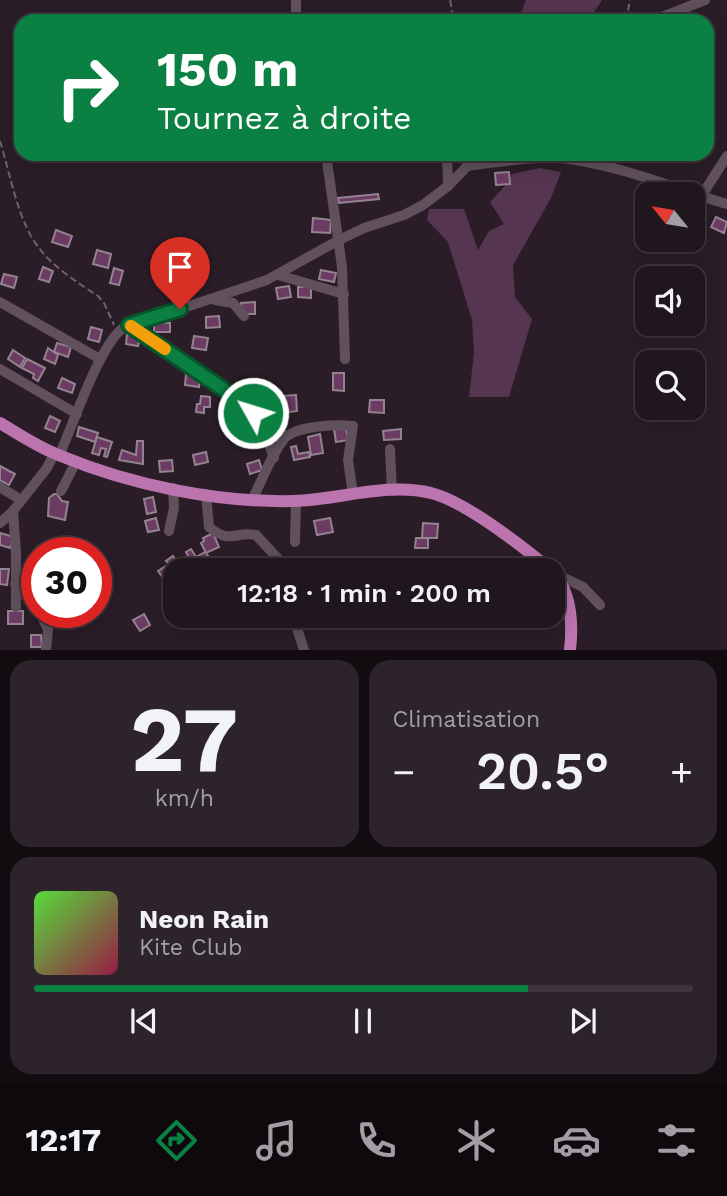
<!DOCTYPE html>
<html lang="fr">
<head>
<meta charset="utf-8">
<style>
  body { margin:0; font-family:"Work Sans",sans-serif; background:#2d232a; color:#f1f3f6; height:100vh; display:flex; flex-direction:column; font-size:26px; white-space:nowrap }
  * { box-sizing:border-box; margin:0 }
  p { font-size:23px; color:#a29fa4 }
  .icon { flex:none; width:38px; height:38px; fill:none; stroke:currentColor; stroke-width:2; stroke-linecap:round; stroke-linejoin:round }
  .map { position:relative; height:650px; overflow:hidden }
  .panel { display:flex; flex-direction:column; gap:10px; padding:10px; background:#120c10; flex:1 }
  .panel>* { flex:none }
  .hud { position:absolute; left:14px; top:14px; width:700px; height:147px; border-radius:21px; box-shadow:0 4px 18px #0003,0 0 0 2px #3d353b; background:#0b8043; color:#fff; overflow:hidden }
  .needle { width:46px; rotate:300deg }
  .tools { position:absolute; left:635px; top:182px; display:grid; gap:14px }
  .tools a { display:grid; place-items:center; width:70px; height:70px; border-radius:14px; background:#20161d; box-shadow:0 4px 18px #0003,0 0 0 2px #3d353b; font-size:35px }
  .speed { position:absolute; left:21px; top:537px; display:flex; gap:14px; font-size:35px; font-weight:700; text-align:center }
  .speed>* { display:grid; place-content:center; width:91px; height:91px; border-radius:50%; background:#20161d; box-shadow:0 4px 18px #0003,0 0 0 2px #3d353b; line-height:1 }
  .speed .limit { border:10px solid #d22; background:#fff; color:#111 }
  .pin { position:absolute; display:grid; place-items:center; width:60px; height:60px; color:#fff; margin:-72px -30px; border-radius:50% 50% 50% 0; rotate:-45deg; box-shadow:0 0 7px #0007 }
  .pin .icon { rotate:45deg }
  .me { position:absolute; width:77px; margin:-38px; rotate:309deg; stroke-linejoin:round; filter:drop-shadow(0 0 5px #0008) }
  .turn { display:flex; align-items:center; gap:24px; height:147px; padding:0 28px; font-size:32px }
  .turn .icon { width:91px; height:91px; stroke-width:2.5 }
  .turn b { display:block; font-size:49px; line-height:60px }
  .big { font-size:52px; font-weight:600; line-height:1.1 }
  .panel .tile { flex:1; display:flex; flex-direction:column; justify-content:center; gap:10px; min-width:0; padding:0 24px; border-radius:21px; background:#2d232a }
  .panel .dial { align-items:center; gap:0 }
  .dial b { font-size:91px; line-height:1 }
  .song { display:flex; align-items:center; gap:21px }
  .cover { width:84px; height:84px; border-radius:10px; background:linear-gradient(135deg,hsl(110 70% 55%),hsl(340 70% 35%)) }
  .played { height:7px; border-radius:4px; background:linear-gradient(90deg,#0b8043 75%,#3d353b 75%) }
  .keys { display:flex; justify-content:space-around; direction:ltr }
  .heat { display:flex; justify-content:space-between; align-items:center; font-size:38px; direction:ltr }
  .panel .tiles { flex:1; display:grid; gap:10px; grid-template-columns:1fr 1fr }
  .tile:last-child { grid-column:span 2 }
  .trip { position:absolute; left:163px; top:558px; width:402px; height:70px; border-radius:21px; background:#20161d; box-shadow:0 4px 18px #0003,0 0 0 2px #3d353b; font-weight:600; line-height:70px; text-align:center }
  .menu { display:flex; height:112px; justify-content:space-around; align-items:center; background:#0d090c; color:#a29fa4 }
  .menu .icon { width:49px; height:49px }
  .menu .active { color:#0b8043 }
  .menu b { font-size:32px; color:#f1f3f6 }
  .map>svg:first-child { display:block }
  .green { fill:#55354f }
  .building { fill:#6c3b63; stroke:#93838f; stroke-width:2 }
  .lines { fill:none; stroke-linecap:round; stroke-linejoin:round }
  .path { stroke:#6e626b; stroke-width:2; stroke-dasharray:7 3.5; stroke-linecap:butt }
  .minor { stroke:#60515c; stroke-width:10 }
  .major { stroke:#bc74af; stroke-width:12 }
  .route-casing { stroke:#07532c; stroke-width:18 }
  .route { stroke:#0b8043; stroke-width:12 }
  .slow { stroke:#f59e0b; stroke-width:12 }
</style>
</head>
<body>
<div class="map">
<svg width="727" height="650" viewBox="0 0 727 650">
  <rect width="100%" height="100%" fill="#2a1d27"/>
  <g class="green">
    <path d="M526,0h76l-14,21h-70z"/>
    <path d="M540,168l21,4 -10,26 -38,67 2,32 17,22 -23,78h-40l5,-44 -2,-33 -24,-78 -21,-22 2,-11h35l14,41 11,-19 15,-7 -14,-22 15,-16 7,-12z"/>
  </g>
  <g class="building">
    <path d="M509,172l1,12 -14,1 -1,-12z"/>
    <path d="M378,194l1,5 -40,4 -1,-5z"/>
    <path d="M716,217l11,5 -3,11 -13,-6z"/>
    <path d="M313,218l18,2 -1,13 -18,-1z"/>
    <path d="M56,230l16,6 -4,11 -16,-5z"/>
    <path d="M97,250l14,4 -3,14 -15,-4z"/>
    <path d="M43,267l10,4 -4,11 -10,-3z"/>
    <path d="M114,268l9,3 -4,14 -9,-2z"/>
    <path d="M321,270l15,3 -2,9 -15,-3z"/>
    <path d="M4,274l13,3 -3,11 -13,-4z"/>
    <path d="M289,286l2,11 -13,2 -2,-11z"/>
    <path d="M298,287h13v11l-13,-1z"/>
    <path d="M255,302v12h-13l-1,-11z"/>
    <path d="M219,316l1,11 -14,1v-11z"/>
    <path d="M154,322l16,1v9h-16z"/>
    <path d="M91,327l11,3 -3,12 -11,-3z"/>
    <path d="M127,334l13,3 -2,9 -12,-2z"/>
    <path d="M194,336l14,2 -2,12 -14,-2z"/>
    <path d="M57,343l14,4 -3,10 -14,-5z"/>
    <path d="M48,348l10,7 -3,9 -11,-5z"/>
    <path d="M13,350l12,8 -5,9 -12,-8z"/>
    <path d="M27,359l18,9 -7,13 -5,-3 1,-4 -12,-6z"/>
    <path d="M333,373h11v18l-11,-1z"/>
    <path d="M186,374l14,2 -1,11 -14,-2z"/>
    <path d="M62,378l13,6 -3,9 -14,-5z"/>
    <path d="M296,395l1,16 -14,2 -1,-17z"/>
    <path d="M201,396l9,1v10h-6v6l-8,-1 1,-8h3z"/>
    <path d="M370,400h14v13l-15,-1z"/>
    <path d="M50,416l10,5 -5,11 -10,-4z"/>
    <path d="M79,427l19,6 -3,9 -18,-6z"/>
    <path d="M346,427l2,13 -12,2 -2,-13z"/>
    <path d="M401,429v10l-17,1 -1,-9z"/>
    <path d="M320,434l3,19 -12,2 -3,-18z"/>
    <path d="M97,437l15,5 -5,15 -3,-1 2,-7 -5,-1 -2,7 -7,-2z"/>
    <path d="M137,441h6v23l-24,-4 3,-10 14,5z"/>
    <path d="M296,446l2,8 11,-2 1,5 -16,3 -3,-13z"/>
    <path d="M206,452l2,10 -13,3 -2,-10z"/>
    <path d="M172,460l1,11 -13,1 -1,-11z"/>
    <path d="M259,460l3,10 -12,4 -3,-10z"/>
    <path d="M0,466l15,8 -6,11 -9,-5z"/>
    <path d="M54,494h3l5,7 6,1 -3,18 -17,-4 1,-18z"/>
    <path d="M153,497l3,15 -9,2 -3,-15z"/>
    <path d="M156,518l3,12 -11,2 -3,-11z"/>
    <path d="M330,518l3,14 -16,3 -3,-14z"/>
    <path d="M423,523l15,1 -1,14h-15z"/>
    <path d="M0,533l14,4 -4,11 -10,-3z"/>
    <path d="M213,533l6,14 -13,6 -5,-10 3,-2 -1,-3z"/>
    <path d="M416,538h12v10h-13z"/>
    <path d="M191,549l5,8 9,-5 4,5 -15,10 -8,-15z"/>
    <path d="M173,556l9,14h-7v10l-7,5 -10,-14 11,-7 -3,-3z"/>
    <path d="M0,569h9l-2,16 -7,-1z"/>
    <rect x="8" y="611" width="15" height="13"/>
    <path d="M73,612h13v11l-13,1z"/>
    <path d="M144,614l6,11 -10,6 -7,-11z"/>
    <path d="M31,635h10l1,12h-11z"/>
  </g>
  <g class="lines">
    <g class="path">
      <path d="M450,0l4,21"/>
      <path d="M626,21l4,-21"/>
      <path d="M0,141c10,32 18,81 39,107 14,19 39,35 59,48l6,7 10,22"/>
    </g>
    <g class="minor">
      <path d="M296,21v-21"/>
      <path d="M652,21l53,-21"/>
      <path d="M326,154l16,113 3,92"/>
      <path d="M447,154l1,32"/>
      <path d="M467,166c32,-4 76,-12 108,-6 52,8 102,29 152,44"/>
      <path d="M702,195l25,-39"/>
      <path d="M278,275l66,19"/>
      <path d="M215,300l18,3 11,13"/>
      <path d="M0,302l100,57"/>
      <path d="M129,325l76,51 48,37 8,10 13,35"/>
      <path d="M0,369l77,45"/>
      <path d="M390,449l2,42"/>
      <path d="M59,456c14,-31 40,-110 64,-128l144,-48 72,-40 25,-12 40,-13 19,-10 25,-19 31,-32"/>
      <path d="M0,487l21,13"/>
      <path d="M61,491l15,-29"/>
      <path d="M206,494l3,33c22,18 25,4 47,8l24,26 2,9"/>
      <path d="M252,500c8,-15 23,-54 35,-64 13,-10 50,-12 66,-10l-5,34 5,34"/>
      <path d="M0,523l13,-12"/>
      <path d="M169,531l5,-23 -1,-20"/>
      <path d="M295,542l1,-41"/>
      <path d="M556,574l27,13 17,18"/>
      <path d="M15,584l22,24"/>
      <path d="M16,607v-55l-3,-41 34,-43 7,-14"/>
      <path d="M40,612l8,18 -2,20"/>
      <path d="M293,616l11,34"/>
    </g>
    <g class="major">
      <path d="M0,423c20,12 39,25 61,33 70,29 157,47 233,45 45,-1 93,-19 137,-8 36,9 92,54 120,77"/>
      <path d="M553,572c19,21 20,51 17,78"/>
    </g>
  </g>
  <g class="lines">
    <g class="route-casing">
      <path id="route" d="M180,309l-51,16 94,64 30,24"/>
    </g>
    <use href="#route" class="route"/>
    <path class="slow" d="M131,326l34,23"/>
  </g>
</svg>
<div class="tools">
<a><svg class="needle" viewBox="-14 -14 28 28"><path d="M0-13l5 13h-10z" fill="#e53935"/><path d="M0 13l5-13h-10z" fill="#a29fa4"/></svg></a>
<a><svg class="icon" aria-label="sound" viewBox="0 0 24 24"><path d="M4 9h4l5-4v14l-5-4H4zM17 9q2 3 0 6"/></svg></a>
<a><svg class="icon" aria-label="search" viewBox="0 0 24 24"><circle cx="10" cy="10" r="6"/><path d="M15 15l6 6"/></svg></a>
</div>
<div class="speed"><div class="limit">30</div></div>
<div class="pin" style="left:180px;top:309px;background:#d93025"><svg class="icon" aria-label="arrive" viewBox="0 0 24 24"><path d="M6 21V4h12l-3 4 3 4H6"/></svg></div>
<svg class="me" style="left:253px;top:413px" viewBox="-20 -20 40 40"><circle r="17" fill="#0b8043" stroke="#fff" stroke-width="3"/><path d="M0-11L8 9 0 5-8 9z" fill="#fff"/></svg>
<div class="trip">12:18 · 1 min · 200 m</div>
<div class="hud">
<div class="turn"><svg class="icon" aria-label="right" viewBox="0 0 24 24"><path d="M7 20v-9h11M14 6l5 5-5 5"/></svg><div><b>150 m</b>Tournez à droite</div></div>
</div>
</div>
<section class="panel">
<div class="tiles">
<div class="tile dial"><b>27</b><p>km/h</p></div>
<div class="tile"><p>Climatisation</p>
<div class="heat"><a>−</a><b class="big">20.5°</b><a>+</a></div>
</div>
<div class="tile">
<div class="song"><i class="cover"></i><div><b>Neon Rain</b><p>Kite Club</p></div></div>
<div class="played"></div>
<div class="keys"><svg class="icon" aria-label="previous" viewBox="0 0 24 24"><path d="M18 5L8 12l10 7zM5 5v14"/></svg><svg class="icon" aria-label="pause" viewBox="0 0 24 24"><path d="M8 5v14M16 5v14"/></svg><svg class="icon" aria-label="next" viewBox="0 0 24 24"><path d="M6 5l10 7-10 7zM19 5v14"/></svg></div>
</div>
</div>
</section>
<nav class="menu">
<b>12:17</b>
<svg class="icon active" aria-label="directions" viewBox="0 0 24 24"><path d="M12 3l9 9-9 9-9-9zM9 14v-3h6M13 9l2 2-2 2"/></svg>
<svg class="icon" aria-label="music" viewBox="0 0 24 24"><path d="M9 18V5l10-2v13"/><circle cx="6" cy="18" r="3"/><circle cx="16" cy="16" r="3"/></svg>
<svg class="icon" aria-label="phone" viewBox="0 0 24 24"><path d="M5 4h4l2 5-3 2q2 4 5 5l2-3 5 2v4C11 20 4 13 5 4z"/></svg>
<svg class="icon" aria-label="climate" viewBox="0 0 24 24"><path d="M12 3v18M4 7l16 10M4 17L20 7"/></svg>
<svg class="icon" aria-label="car" viewBox="0 0 24 24"><path d="M5 17H2v-5l4-1 3-4h7l3 4 3 1v5h-3M9 17h6M6 11h13"/><circle cx="7" cy="17" r="2"/><circle cx="17" cy="17" r="2"/></svg>
<svg class="icon" aria-label="filters" viewBox="0 0 24 24"><path d="M4 7h16M4 17h16"/><circle cx="9" cy="7" r="2"/><circle cx="15" cy="17" r="2"/></svg>
</nav>
</body>
</html>
